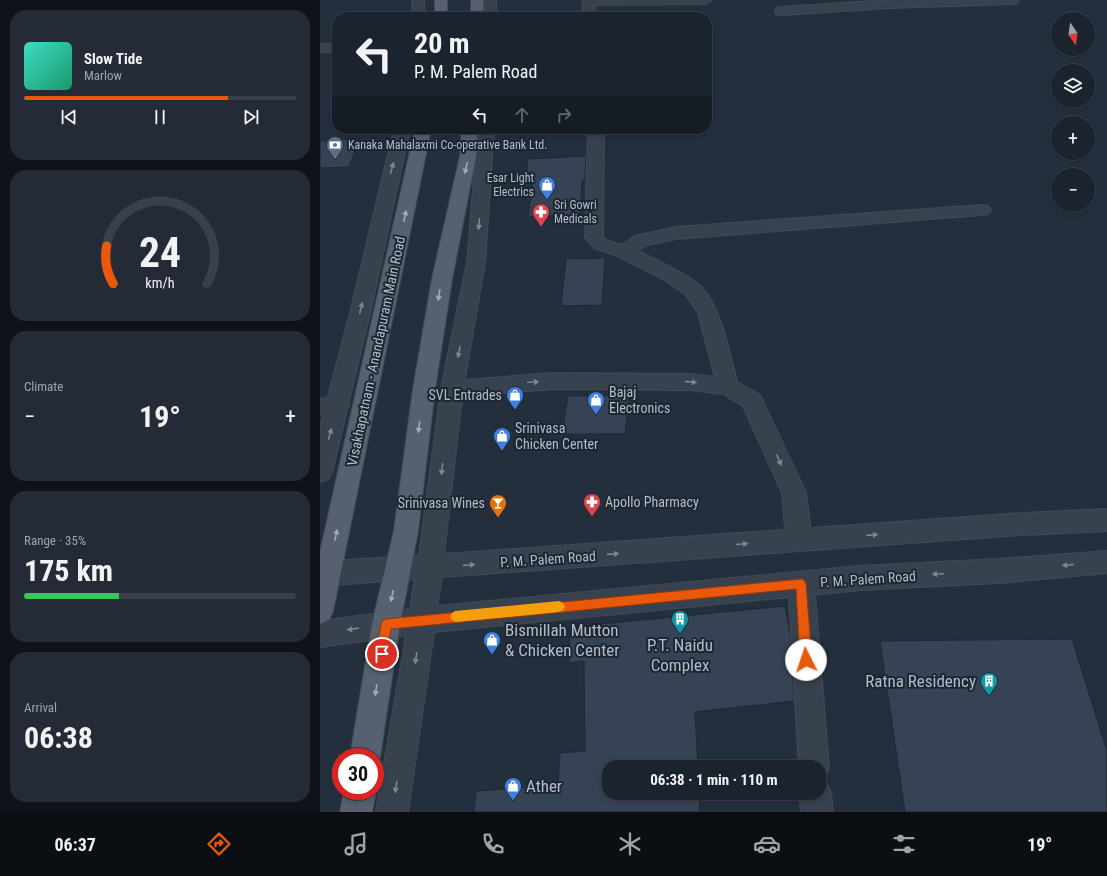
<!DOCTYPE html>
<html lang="en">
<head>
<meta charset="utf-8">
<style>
  body { margin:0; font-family:"Roboto Condensed",sans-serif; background:#242b36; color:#f1f3f6; height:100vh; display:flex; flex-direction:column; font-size:15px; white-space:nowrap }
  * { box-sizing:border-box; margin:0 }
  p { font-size:13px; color:#a0a4aa }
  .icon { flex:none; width:22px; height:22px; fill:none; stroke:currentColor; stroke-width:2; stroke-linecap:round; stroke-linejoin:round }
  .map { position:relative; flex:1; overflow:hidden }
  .panel { display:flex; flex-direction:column; gap:10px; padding:10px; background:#0f1319; width:320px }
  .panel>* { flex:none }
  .hud { position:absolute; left:12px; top:12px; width:380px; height:122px; border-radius:16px; box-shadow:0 2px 6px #0003,0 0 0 1px #39404a; background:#1b232e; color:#f1f3f6; overflow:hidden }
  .needle { width:26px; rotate:166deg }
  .controls { position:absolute; left:731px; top:12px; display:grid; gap:8px }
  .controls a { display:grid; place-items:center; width:44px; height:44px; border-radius:50%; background:#1b232e; box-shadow:0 2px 6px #0003,0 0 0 1px #39404a; font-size:20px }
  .speed { position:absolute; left:12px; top:748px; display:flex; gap:8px; font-size:20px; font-weight:700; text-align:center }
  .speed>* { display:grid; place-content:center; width:52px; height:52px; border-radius:50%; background:#1b232e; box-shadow:0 2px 6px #0003,0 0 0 1px #39404a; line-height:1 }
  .speed .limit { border:6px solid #d22; background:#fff; color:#111 }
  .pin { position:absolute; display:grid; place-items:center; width:34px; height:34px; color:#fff; margin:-17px; border:2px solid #fff; border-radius:50%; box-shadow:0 1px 4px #0007 }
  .me { position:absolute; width:44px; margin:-22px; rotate:356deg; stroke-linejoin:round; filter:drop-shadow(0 0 3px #0008) }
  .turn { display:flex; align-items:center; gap:14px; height:84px; padding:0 16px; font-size:18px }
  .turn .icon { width:52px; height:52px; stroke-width:2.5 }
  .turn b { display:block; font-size:28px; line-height:34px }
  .lanes { display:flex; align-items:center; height:38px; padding:0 16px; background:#0003; justify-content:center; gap:20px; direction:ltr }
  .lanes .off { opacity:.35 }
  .big { font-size:30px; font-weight:700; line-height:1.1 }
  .panel .card { flex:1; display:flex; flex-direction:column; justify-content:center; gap:6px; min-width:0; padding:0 14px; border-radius:16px; background:#242b36 }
  .panel .dial { align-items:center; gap:0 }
  .dial svg { height:104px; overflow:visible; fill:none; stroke:#39404a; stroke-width:7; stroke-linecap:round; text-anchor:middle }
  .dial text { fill:#f1f3f6; stroke:none }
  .song { display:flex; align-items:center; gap:12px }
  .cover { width:48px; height:48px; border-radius:6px; background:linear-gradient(135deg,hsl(170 70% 55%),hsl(160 70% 35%)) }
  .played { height:4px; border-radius:2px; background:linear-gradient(90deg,#ea580c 75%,#39404a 75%) }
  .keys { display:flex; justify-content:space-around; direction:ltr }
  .heat { display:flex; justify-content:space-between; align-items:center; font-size:22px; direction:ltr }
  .charge { height:6px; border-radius:3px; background:linear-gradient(90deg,#34c759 35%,#39404a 0) }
  .trip { position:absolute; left:282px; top:760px; width:224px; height:40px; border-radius:16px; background:#1b232e; box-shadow:0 2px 6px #0003,0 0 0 1px #39404a; font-weight:700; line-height:40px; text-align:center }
  .tab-bar { display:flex; height:64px; justify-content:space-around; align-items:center; background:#0b0e12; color:#a0a4aa }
  .tab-bar .icon { width:28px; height:28px }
  .tab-bar .current { color:#ea580c }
  .tab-bar b { font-size:18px; color:#f1f3f6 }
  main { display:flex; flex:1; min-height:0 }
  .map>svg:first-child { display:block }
  .building { fill:#364354; stroke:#1f2835 }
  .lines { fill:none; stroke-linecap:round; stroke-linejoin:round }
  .service-casing { stroke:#414a57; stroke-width:2 }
  .minor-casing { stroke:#414a57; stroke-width:2 }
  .tertiary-casing { stroke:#414a57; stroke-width:2 }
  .primary-casing { stroke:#414a57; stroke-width:2 }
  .service { fill:#38414e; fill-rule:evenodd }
  .minor { fill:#38414e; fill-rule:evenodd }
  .tertiary { fill:#38414e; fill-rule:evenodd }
  .primary { fill:#56606e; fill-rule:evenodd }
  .oneway { fill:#7c8592 }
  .oneway2 { fill:#a1aab7 }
  .route { fill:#ea580c; stroke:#983908 }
  .slow { fill:#f59e0b }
  .labels { text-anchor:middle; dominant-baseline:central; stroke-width:4; stroke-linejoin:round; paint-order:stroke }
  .far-poi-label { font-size:12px; fill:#b4bcc9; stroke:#1d2633; text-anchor:start }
  .street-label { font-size:14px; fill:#b4bcc9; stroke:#1d2633 }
  .poi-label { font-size:14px; fill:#b4bcc9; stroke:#1d2633; text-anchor:start }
  .near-poi-label { font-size:17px; fill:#b4bcc9; stroke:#1d2633; text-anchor:start }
</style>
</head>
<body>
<main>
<section class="panel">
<div class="card">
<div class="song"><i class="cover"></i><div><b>Slow Tide</b><p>Marlow</p></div></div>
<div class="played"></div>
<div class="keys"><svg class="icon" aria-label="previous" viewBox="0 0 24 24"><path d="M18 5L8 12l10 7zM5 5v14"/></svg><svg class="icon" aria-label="pause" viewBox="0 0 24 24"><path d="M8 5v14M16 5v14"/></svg><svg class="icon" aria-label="next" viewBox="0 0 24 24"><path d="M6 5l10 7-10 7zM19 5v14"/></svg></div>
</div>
<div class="card dial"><svg viewBox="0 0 100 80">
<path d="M14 69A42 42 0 1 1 86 69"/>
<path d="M14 69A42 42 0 0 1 9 40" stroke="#ea580c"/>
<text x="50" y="56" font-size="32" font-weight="700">24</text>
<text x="50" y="72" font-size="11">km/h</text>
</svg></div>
<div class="card"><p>Climate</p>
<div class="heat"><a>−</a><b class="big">19°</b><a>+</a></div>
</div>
<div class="card"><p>Range · 35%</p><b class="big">175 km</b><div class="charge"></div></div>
<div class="card"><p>Arrival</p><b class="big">06:38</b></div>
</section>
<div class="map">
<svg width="787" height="812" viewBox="0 0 787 812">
  <rect width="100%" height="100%" fill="#242f3e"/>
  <g class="building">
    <path d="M39,139l-10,28 -29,1v-27z"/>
    <path d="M266,156l-1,24h-3l-2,34 -52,3 5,-34h-7l2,-24z"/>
    <path d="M285,258l-3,47 -41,1 5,-47z"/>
    <path d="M248,396h61l-4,38h-63z"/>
    <path d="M465,606l5,28 4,67 -99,11 3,55h-89v26h90l1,19h-226l2,-21 82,-6 2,-32 25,-2 -1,-90 -15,2 1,-36z"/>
    <path d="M752,639l35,112v61h-202l-25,-171z"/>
  </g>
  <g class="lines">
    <g class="service-casing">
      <path id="service" d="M266,0h124l1,1 -5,3 -117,1 -5,-3z"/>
    </g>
    <g class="minor-casing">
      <g id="minor">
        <path d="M263,0h12l-1,17h-12z"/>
        <path d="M569,0h130l-2,3 -4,1 -124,4 -108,7 -5,-1 -1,-3 1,-3 5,-1z"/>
        <rect x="0" y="44" width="17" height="8"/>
        <path d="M268,129h16l-1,107 3,4 16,5 13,-9 41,-9 306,-22 6,1 3,4 -3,4 -6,1 -306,24 -29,6 -9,6c20,10 42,19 60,33 22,17 32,71 39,98l23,13 46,98 6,47 -4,8 -9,3 -9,-3 -4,-8 -4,-47 -39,-87 -20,-12 -33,-4 -136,-1 -102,8 -8,-2 -3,-6 3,-6 8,-2 102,-8 136,1 25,3 -17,-64 -13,-19 -22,-15 -45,-23 -24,-8 -9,-11z"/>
        <path d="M18,397l8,2 3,6 -3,6 -26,4v-16z"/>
        <path d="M481,571l9,4 4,8 15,184 -4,11 -5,2 6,2 5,11 2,19h-32l-2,-19h20v-26h-20l-11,-184 4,-8z"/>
      </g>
    </g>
    <g class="tertiary-casing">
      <g id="tertiary">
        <path d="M92,0h12l1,17h-12z"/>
        <path d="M164,0h12l1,17h-12z"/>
        <path d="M74,129h16l-40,184 -38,159 -4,7 -8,3v-55l30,-114z"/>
        <path d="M158,129h16l-9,133 -22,127 -19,165 579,-41 84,-4v22l-84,4 -581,42 -5,29 423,-40 139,-7 108,-8v22l-108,10 -139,7 -426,42 -26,180h-32l30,-177 -86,12v-26l90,-12 5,-30 -95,7v-24l99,-7 22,-166 26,-127z"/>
      </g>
    </g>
    <g class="primary-casing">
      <g id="primary">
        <rect x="115" y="0" width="12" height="17"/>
        <rect x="151" y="0" width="12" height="17"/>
        <path d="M95,129h16l-98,482 -4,9 -9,4v-72z"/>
        <path d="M142,129h16l-2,27 -24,123 -17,110 -17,142 -18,93 -20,133 -5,11v-11h-25l22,-133 22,-93 19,-142 19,-110 28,-123z"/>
        <path d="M55,790l1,1 -4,21h-32l4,-21h31z"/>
      </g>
    </g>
    <use href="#service" class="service"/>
    <use href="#minor" class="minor"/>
    <use href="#tertiary" class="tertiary"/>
    <use href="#primary" class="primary"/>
  </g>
  <defs><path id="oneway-solid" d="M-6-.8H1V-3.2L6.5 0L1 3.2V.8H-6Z"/></defs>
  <g class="oneway">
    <use href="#oneway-solid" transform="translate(72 168) rotate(-76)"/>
    <use href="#oneway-solid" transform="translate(159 224) rotate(94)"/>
    <use href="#oneway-solid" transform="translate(41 308) rotate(-77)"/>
    <use href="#oneway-solid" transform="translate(139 352) rotate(101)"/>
    <use href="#oneway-solid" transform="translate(213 382) rotate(-3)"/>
    <use href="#oneway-solid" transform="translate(371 382) rotate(5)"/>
    <use href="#oneway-solid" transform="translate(10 434) rotate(-75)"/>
    <use href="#oneway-solid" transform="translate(459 460) rotate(66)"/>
    <use href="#oneway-solid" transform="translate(122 469) rotate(97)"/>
    <use href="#oneway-solid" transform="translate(552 535) rotate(-4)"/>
    <use href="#oneway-solid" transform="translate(422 544) rotate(-4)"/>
    <use href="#oneway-solid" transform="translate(293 554) rotate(-4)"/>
    <use href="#oneway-solid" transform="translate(149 565) rotate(-4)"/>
    <use href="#oneway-solid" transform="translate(748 565) rotate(175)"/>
    <use href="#oneway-solid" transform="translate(618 574) rotate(177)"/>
    <use href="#oneway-solid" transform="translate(33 629) rotate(171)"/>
    <use href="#oneway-solid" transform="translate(96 658) rotate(99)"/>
    <use href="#oneway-solid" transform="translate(76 787) rotate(99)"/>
  </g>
  <g class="oneway2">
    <use href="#oneway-solid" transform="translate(146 168) rotate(102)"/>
    <use href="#oneway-solid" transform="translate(85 216) rotate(-78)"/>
    <use href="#oneway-solid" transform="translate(119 295) rotate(99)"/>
    <use href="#oneway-solid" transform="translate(99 427) rotate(97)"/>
    <use href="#oneway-solid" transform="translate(16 535) rotate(-78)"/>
    <use href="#oneway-solid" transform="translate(72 596) rotate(102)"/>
    <use href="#oneway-solid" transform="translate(56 690) rotate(99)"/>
  </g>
  <path class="route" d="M481,579l3,1 2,4 6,76 -2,4 -4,2 -4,-2 -2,-4 -4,-71 -405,40 -5,29 -4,1 -4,-1 -2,-4 5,-30 2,-4 3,-1z"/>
  <path class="slow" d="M239,601l4,2 2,4 -2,3 -4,2 -104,10 -3,-2 -2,-3 2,-4 3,-2z"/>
  <defs>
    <g id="bank-pin" transform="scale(0.9)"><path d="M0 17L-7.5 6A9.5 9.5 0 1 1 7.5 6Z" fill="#5c6f8a" stroke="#1d2633"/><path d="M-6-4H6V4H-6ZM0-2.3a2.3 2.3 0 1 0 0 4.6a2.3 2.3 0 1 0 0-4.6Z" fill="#fff"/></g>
    <g id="shop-pin" transform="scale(0.9)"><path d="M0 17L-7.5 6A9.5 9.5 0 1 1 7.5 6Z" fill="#3f7fe0" stroke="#1d2633"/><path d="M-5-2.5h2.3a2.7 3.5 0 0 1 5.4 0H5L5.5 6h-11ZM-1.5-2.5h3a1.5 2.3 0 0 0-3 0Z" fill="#fff"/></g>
    <g id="pharmacy-pin" transform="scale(0.9)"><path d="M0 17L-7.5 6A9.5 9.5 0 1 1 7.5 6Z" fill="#e0444e" stroke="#1d2633"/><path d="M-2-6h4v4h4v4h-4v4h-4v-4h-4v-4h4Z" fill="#fff"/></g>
    <g id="bar-pin" transform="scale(0.9)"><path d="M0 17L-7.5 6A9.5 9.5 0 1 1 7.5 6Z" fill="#e8710a" stroke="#1d2633"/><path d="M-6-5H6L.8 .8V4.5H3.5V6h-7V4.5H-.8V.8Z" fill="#fff"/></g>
    <g id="building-pin" transform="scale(0.9)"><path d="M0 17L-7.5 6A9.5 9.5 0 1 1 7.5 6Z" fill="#0f9aa8" stroke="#1d2633"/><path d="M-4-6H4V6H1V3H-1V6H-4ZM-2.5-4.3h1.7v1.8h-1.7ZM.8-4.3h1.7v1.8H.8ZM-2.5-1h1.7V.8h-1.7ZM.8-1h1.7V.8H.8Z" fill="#fff"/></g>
  </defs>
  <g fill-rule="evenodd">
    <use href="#bank-pin" x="15" y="145"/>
    <use href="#shop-pin" x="227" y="185"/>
    <use href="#pharmacy-pin" x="221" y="212"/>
    <use href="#shop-pin" x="195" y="395"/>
    <use href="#shop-pin" x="276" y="400"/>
    <use href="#shop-pin" x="182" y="436"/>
    <use href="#pharmacy-pin" x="272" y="502"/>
    <use href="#bar-pin" x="178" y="503"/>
    <use href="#building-pin" x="360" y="619"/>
    <use href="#shop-pin" x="172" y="640"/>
    <use href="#building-pin" x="669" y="681"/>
    <use href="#shop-pin" x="193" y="786"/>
  </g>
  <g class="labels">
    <g class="far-poi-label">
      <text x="28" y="145">Kanaka Mahalaxmi Co-operative Bank Ltd.</text>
      <text x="214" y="178" text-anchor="end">Esar Light<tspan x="214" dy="14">Electrics</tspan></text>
      <text x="234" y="205">Sri Gowri<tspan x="234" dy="14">Medicals</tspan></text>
    </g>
    <g class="street-label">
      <text transform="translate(56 351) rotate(-78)">Visakhapatnam - Anandapuram Main Road</text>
      <text transform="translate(228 559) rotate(-4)">P. M. Palem Road</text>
      <text transform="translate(548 579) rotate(-4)">P. M. Palem Road</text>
    </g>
    <g class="poi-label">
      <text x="289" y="392">Bajaj<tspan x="289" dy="16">Electronics</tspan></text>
      <text x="182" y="395" text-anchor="end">SVL Entrades</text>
      <text x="195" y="428">Srinivasa<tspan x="195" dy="16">Chicken Center</tspan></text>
      <text x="285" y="502">Apollo Pharmacy</text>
      <text x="165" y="503" text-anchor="end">Srinivasa Wines</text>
    </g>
    <g class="near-poi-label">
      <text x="185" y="630">Bismillah Mutton<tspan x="185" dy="20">&amp; Chicken Center</tspan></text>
      <text x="360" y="645" text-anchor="middle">P.T. Naidu<tspan x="360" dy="20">Complex</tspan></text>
      <text x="656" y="681" text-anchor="end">Ratna Residency</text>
      <text x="206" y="786">Ather</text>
    </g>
  </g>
</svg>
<div class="controls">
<a><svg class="needle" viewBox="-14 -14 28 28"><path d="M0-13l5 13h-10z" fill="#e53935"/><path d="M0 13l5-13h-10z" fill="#a0a4aa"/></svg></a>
<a><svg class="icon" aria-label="layers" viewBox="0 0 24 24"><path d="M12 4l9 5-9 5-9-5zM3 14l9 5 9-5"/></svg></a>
<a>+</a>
<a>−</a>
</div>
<div class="speed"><div class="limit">30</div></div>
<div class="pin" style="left:62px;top:654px;background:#d93025"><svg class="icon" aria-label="arrive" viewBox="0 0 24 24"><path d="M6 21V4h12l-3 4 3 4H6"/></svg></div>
<svg class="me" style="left:486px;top:660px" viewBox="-20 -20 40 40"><circle r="19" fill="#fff"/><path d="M0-13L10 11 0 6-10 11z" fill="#ea580c"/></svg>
<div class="trip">06:38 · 1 min · 110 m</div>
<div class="hud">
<div class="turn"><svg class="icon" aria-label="left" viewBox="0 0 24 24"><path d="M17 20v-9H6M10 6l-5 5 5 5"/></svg><div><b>20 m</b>P. M. Palem Road</div></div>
<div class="lanes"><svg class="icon" aria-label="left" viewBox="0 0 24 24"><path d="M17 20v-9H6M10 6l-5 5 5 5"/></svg><svg class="icon off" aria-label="ahead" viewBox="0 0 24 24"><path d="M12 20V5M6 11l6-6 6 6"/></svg><svg class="icon off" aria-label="right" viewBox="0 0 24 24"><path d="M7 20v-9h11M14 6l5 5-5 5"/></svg></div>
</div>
</div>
</main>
<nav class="tab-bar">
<b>06:37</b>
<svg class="icon current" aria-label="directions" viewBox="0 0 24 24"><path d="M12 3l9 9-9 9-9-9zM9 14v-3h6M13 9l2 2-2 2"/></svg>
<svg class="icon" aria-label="music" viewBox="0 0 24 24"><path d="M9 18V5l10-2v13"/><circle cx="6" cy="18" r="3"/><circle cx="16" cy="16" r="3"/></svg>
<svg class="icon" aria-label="phone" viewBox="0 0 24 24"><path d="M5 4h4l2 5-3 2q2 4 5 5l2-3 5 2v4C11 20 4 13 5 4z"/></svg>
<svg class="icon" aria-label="climate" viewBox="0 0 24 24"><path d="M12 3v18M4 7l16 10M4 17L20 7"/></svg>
<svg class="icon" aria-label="car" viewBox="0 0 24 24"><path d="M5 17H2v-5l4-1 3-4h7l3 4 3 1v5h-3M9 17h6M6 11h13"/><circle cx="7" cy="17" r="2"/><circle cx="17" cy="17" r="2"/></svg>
<svg class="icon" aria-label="filters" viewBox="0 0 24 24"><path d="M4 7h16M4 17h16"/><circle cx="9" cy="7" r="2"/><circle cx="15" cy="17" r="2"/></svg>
<b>19°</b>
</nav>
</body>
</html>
